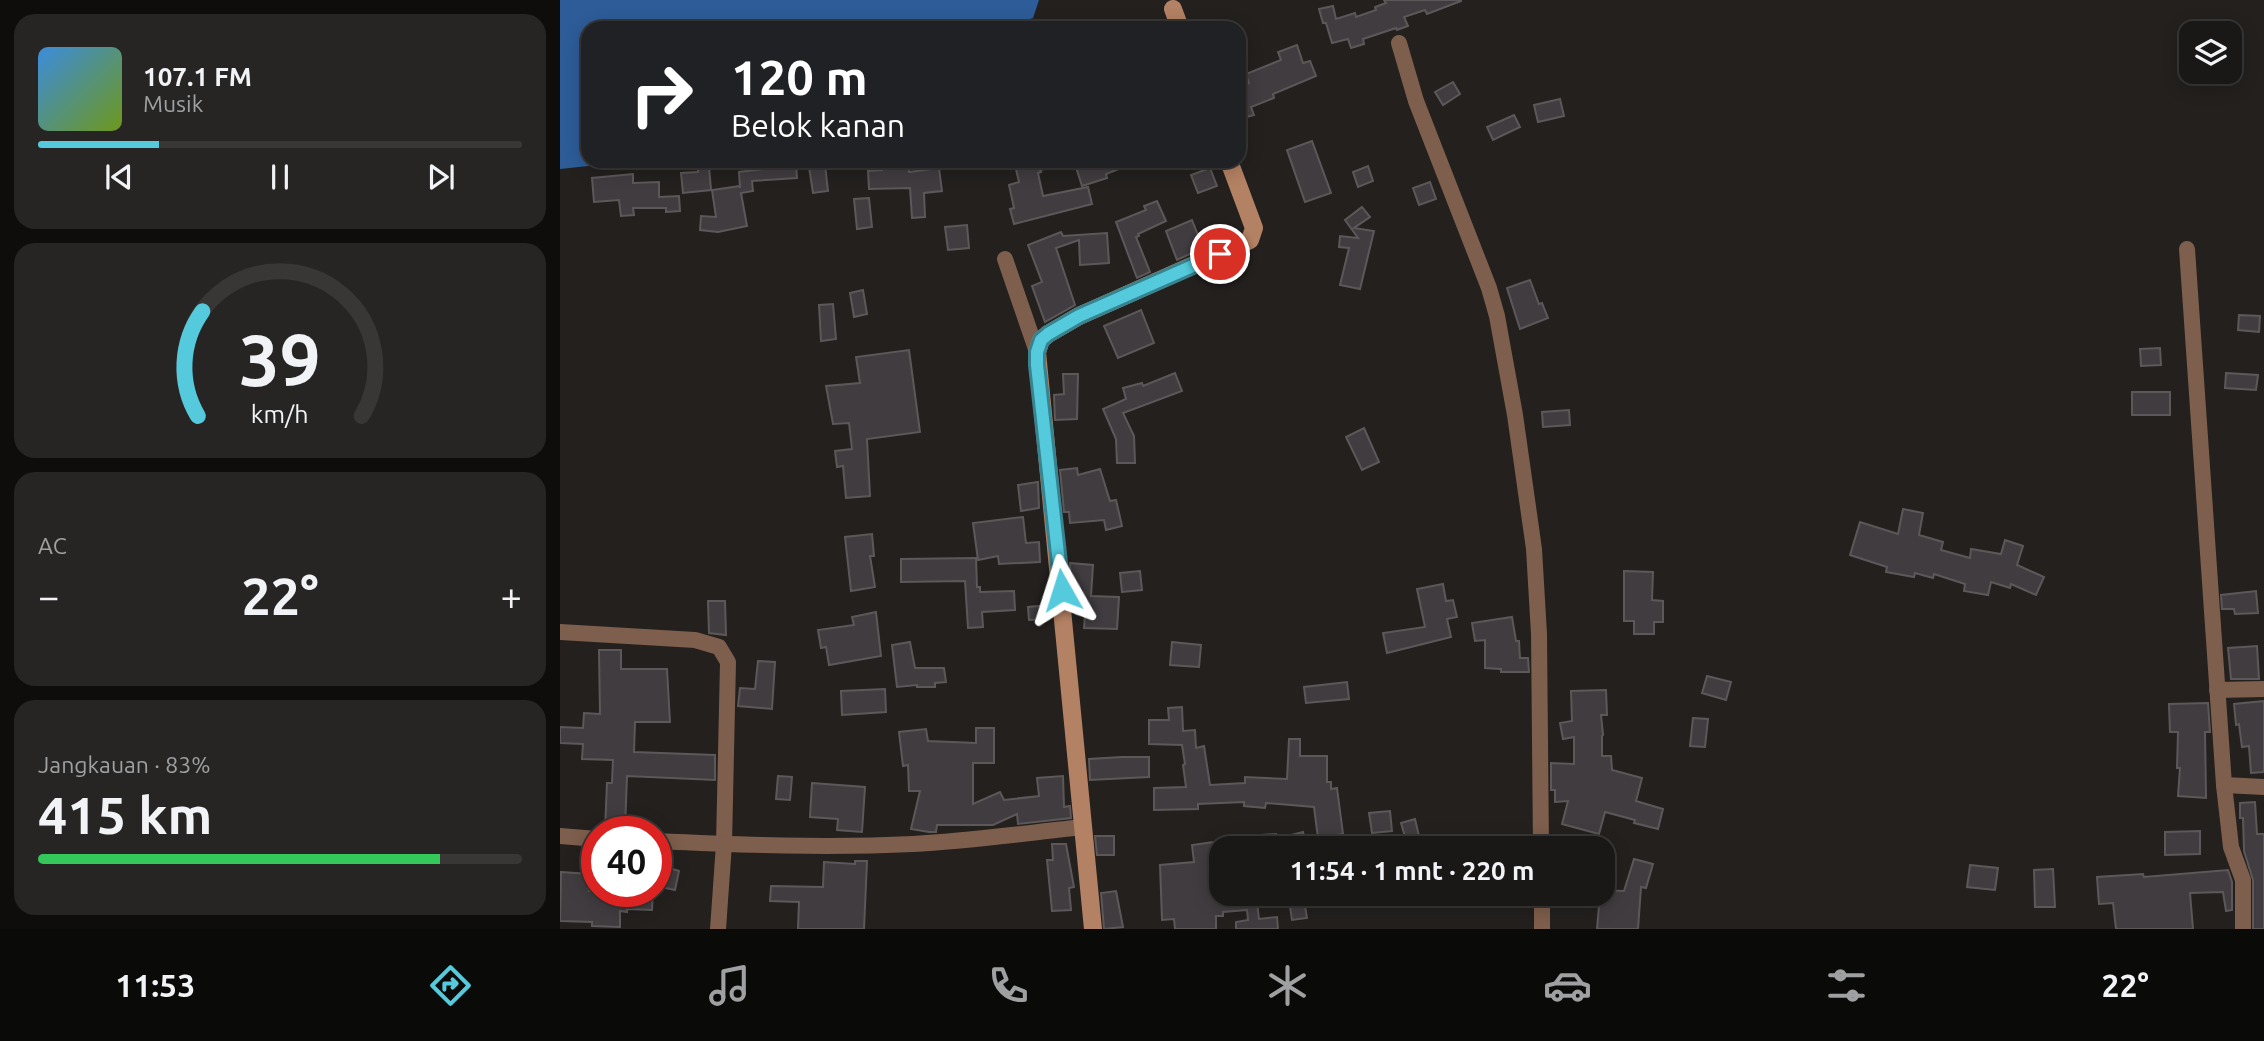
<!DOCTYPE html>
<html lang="id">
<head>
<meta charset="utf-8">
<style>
  body { margin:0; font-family:Ubuntu,sans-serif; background:#272523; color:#f1f3f6; height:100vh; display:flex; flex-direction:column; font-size:26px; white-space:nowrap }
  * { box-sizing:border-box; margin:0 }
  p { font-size:23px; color:#9fa0a1 }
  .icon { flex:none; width:38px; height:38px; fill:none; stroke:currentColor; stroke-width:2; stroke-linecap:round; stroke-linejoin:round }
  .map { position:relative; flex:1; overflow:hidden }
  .details { display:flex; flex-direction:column; gap:14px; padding:14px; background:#0e0d0c; width:560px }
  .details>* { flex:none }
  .banner { position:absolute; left:21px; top:21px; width:665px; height:147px; border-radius:21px; box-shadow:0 4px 18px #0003,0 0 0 2px #383735; background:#202124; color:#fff; overflow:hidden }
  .tools { position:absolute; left:1619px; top:21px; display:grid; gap:14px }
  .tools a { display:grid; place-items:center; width:63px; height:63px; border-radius:14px; background:#1a1816; box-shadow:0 4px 18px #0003,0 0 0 2px #383735; font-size:35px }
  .speed { position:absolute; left:21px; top:816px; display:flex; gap:14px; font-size:35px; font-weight:700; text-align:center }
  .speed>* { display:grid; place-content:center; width:91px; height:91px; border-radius:50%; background:#1a1816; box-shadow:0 4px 18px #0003,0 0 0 2px #383735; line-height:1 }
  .speed .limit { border:10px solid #d22; background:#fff; color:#111 }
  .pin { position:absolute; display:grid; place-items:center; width:60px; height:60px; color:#fff; margin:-30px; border:4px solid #fff; border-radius:50%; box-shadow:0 2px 7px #0007 }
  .me { position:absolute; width:77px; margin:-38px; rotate:354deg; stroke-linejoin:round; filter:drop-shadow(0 0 5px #0008) }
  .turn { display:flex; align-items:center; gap:24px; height:147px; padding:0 35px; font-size:32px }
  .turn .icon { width:91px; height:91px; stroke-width:2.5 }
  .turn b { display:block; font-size:49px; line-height:60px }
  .big { font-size:52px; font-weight:600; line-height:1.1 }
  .details .widget { flex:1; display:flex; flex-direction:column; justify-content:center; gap:10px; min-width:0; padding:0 24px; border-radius:21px; background:#272523 }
  .details .dial { align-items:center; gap:0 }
  .dial svg { height:182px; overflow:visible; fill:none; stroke:#383735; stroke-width:7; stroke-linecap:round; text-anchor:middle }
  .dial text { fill:#f1f3f6; stroke:none }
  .song { display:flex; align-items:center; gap:21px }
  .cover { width:84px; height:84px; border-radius:10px; background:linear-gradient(135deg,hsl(210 70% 55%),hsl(80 70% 35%)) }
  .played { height:7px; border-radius:4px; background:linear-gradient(90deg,#54cadc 25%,#383735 25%) }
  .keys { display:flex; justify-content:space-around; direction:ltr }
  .heat { display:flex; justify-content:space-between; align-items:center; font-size:38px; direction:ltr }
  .charge { height:10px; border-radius:5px; background:linear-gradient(90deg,#34c759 83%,#383735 0) }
  .trip { position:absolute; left:649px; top:836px; width:406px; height:70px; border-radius:21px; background:#1a1816; box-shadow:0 4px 18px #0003,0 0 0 2px #383735; font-weight:600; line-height:70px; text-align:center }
  .dock { display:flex; height:112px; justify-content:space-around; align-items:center; background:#0a0a09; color:#9fa0a1 }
  .dock .icon { width:49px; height:49px }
  .dock .on { color:#54cadc }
  .dock b { font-size:32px; color:#f1f3f6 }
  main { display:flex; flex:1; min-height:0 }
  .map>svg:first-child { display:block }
  .water { fill:#2d5c98 }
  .building { fill:#403c3f; stroke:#5c585a; stroke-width:2 }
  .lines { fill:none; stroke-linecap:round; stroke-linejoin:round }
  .street { stroke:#7e5e4c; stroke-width:16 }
  .secondary { stroke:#b38163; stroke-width:18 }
  .route-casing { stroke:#37838f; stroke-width:18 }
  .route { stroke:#54cadc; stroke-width:12 }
</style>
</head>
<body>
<main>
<section class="details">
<div class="widget">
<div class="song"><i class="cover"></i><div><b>107.1 FM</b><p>Musik</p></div></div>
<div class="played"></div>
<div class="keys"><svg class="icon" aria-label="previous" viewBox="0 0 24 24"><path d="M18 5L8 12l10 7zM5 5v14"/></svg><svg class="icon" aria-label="pause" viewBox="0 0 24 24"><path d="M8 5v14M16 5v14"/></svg><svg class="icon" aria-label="next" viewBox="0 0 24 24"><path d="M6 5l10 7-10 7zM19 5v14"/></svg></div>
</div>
<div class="widget dial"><svg viewBox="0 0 100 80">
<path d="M14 69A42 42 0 1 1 86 69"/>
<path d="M14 69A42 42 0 0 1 16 23" stroke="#54cadc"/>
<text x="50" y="56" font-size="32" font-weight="700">39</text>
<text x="50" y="72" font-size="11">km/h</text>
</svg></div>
<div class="widget"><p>AC</p>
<div class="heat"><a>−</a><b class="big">22°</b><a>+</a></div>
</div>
<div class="widget"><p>Jangkauan · 83%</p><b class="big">415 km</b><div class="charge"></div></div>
</section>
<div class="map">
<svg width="1704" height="929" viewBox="0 0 1704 929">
  <rect width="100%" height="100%" fill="#23201e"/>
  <path class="water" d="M0,0h479l-6,18 -30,10h-415v133h48l-76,8z"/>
  <g class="building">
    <path d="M824,0h77v1l-34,13 -2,-4 -21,7 4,9 -11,4 -1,-2 -33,11 1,5 -13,4 -3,-9 -16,4 -6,-20h-3l-4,-14 14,-3 3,13 19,-6 1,4 20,-7 -1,-3 11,-4z"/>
    <path d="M737,45l6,18 7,-2 6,15 -43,18 1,4 -23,9 3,8 -15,4v-33l10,-3 -3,-9 35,-14 -3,-8z"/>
    <path d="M893,82l7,12 -17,11 -8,-13z"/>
    <path d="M1000,99l4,17 -26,6 -4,-17z"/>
    <path d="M954,115l6,12 -27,13 -6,-13z"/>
    <path d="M752,141l19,52 -26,9 -18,-52z"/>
    <path d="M337,161h11l1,11 30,-4 3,23 -18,2 1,24 -13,1 -2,-30 -41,1 -1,-18 14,-1v-4l15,-1z"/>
    <path d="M454,161h46v4l-20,5 1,2 -3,1 5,23 45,-9 4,17 -78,20 -4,-15 4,-1 -5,-23 10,-3z"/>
    <path d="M514,161h62v1l-30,12 1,4 -25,8z"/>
    <path d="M236,162l1,16 -45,3 1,10 -12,2 6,33 -29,6 -18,-2 1,-14 15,1 -4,-27 28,-4v2l-1,-16 25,-3v-5z"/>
    <path d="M265,165l3,26 -15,2 -4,-26z"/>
    <path d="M149,166l2,24 -28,3 -2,-20 17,-1v-5z"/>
    <path d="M808,166l5,15 -15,6 -5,-15z"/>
    <path d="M650,168l7,18 -19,7 -7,-18z"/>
    <path d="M73,174v9l26,-1v15l20,-1 1,15 -14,1v-4h-33l1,7 -13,1 -2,-16 -25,2 -2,-24z"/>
    <path d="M870,182l6,17 -17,6 -6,-17z"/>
    <path d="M309,198l3,29 -15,2 -3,-30z"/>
    <path d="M597,201l9,20 -28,13 1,2 -3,1 14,35 -13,6 -21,-56 30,-12 -2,-4z"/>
    <path d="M802,207l8,10 -16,11 20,3 -14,58 -20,-4 9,-37 -10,-1 1,-11 18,2 -13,-18z"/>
    <path d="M632,220l11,28 -26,12 -11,-29z"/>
    <path d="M407,225l2,23 -21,2 -3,-23z"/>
    <path d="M501,232l2,4 44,-3 2,30 -29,2 -1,-25 -23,8 19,57 -30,17 -13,-36 10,-4 -14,-37z"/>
    <path d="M970,280l9,24 3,-1 6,15 -28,11 -13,-41z"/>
    <path d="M303,290l4,24 -13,3 -4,-24z"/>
    <path d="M273,304l3,35 -15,2 -2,-36z"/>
    <path d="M581,310l13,33 -36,15 -14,-32z"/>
    <path d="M1679,315l21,1 -1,16 -21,-2z"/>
    <path d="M1600,348l1,17 -20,1 -1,-17z"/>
    <path d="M349,350l11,82 -53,7 3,57 -24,2 -3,-32 -6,1 -2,-16 17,-2 -3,-26 -16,1 -7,-38 34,-3 -4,-26z"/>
    <path d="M615,373l7,18 -59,22 11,23 1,27h-18l-1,-24 -13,-30 23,-10 -3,-11 19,-5 1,3z"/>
    <path d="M1666,373l32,2 -2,15 -31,-2z"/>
    <path d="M503,374h15l-1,45 -22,1 -1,-25 10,-1z"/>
    <rect x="1572" y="392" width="38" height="23"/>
    <path d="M1009,410l1,15 -27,2 -1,-15z"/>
    <path d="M804,428l15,34 -17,8 -16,-33z"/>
    <path d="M517,468l1,7 22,-6 10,32 6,-1 6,26 -16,4 -2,-10 -34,3 -1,-11h-5l-4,-42z"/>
    <path d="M478,482l1,26 -18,3 -3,-26z"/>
    <path d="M1343,509l20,4 -4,22 24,7 -2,8 29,8 1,-9 30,5 4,-14 18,6 -6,19 27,12 -8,18 -25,-11 -1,4 -19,-6 -3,13 -24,-4 1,-7 -31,-10 -1,4 -18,-5 -1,4 -28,-5 1,-5 -37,-12 10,-33 38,12z"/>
    <path d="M463,517l3,26 13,-1 1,20 -41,2 -1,-8 -20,4 -5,-37z"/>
    <path d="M312,534l2,22h-4l5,31 -24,4 -6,-54z"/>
    <path d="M416,558l1,29h3v5l34,-1 1,19 -33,2 1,15 -15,1 -3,-47 -64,1v-23z"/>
    <path d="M510,563l23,2 -2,31 28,1 -2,32 -33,-1 1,-13 -9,-1 1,-27 -6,-1z"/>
    <path d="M580,571l2,19 -20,2 -2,-19z"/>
    <path d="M1064,571l29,1 -1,28 11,1v21h-9v12h-20v-13h-10z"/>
    <path d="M883,584l3,17 7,-1 4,17 -10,2 4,18 -64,16 -4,-20 42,-6 -8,-38z"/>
    <path d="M1696,591l2,22 -23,1 -1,-5h-12l-1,-14z"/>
    <path d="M148,601h17l1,34 -17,-2z"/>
    <path d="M489,605v14l-20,1 -1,-13z"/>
    <path d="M316,612l5,44 -52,9 -3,-18 -5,1 -3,-18 36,-5 -2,-8z"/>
    <path d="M952,617l4,24h3l1,17h8l1,14h-28v-3l-16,-1v-28l-10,1 -3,-18z"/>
    <path d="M350,642l5,26h29l2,14 -11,1v4h-18v-2l-20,2 -5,-42z"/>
    <path d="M612,642l29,3 -2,22 -29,-2z"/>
    <path d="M1697,646l2,33h-28l-3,-31z"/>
    <path d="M39,650h22v19h46l3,53h-35l-1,30 81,3v25l-88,-4 -2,53h-20l2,-46h5l1,-23 -31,-1 1,-15 -23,-1v-16l23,1 1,-15 16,1z"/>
    <path d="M198,661l17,1 -3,47 -34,-3 2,-18 15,1z"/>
    <path d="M1147,676l24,6 -5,18 -24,-7z"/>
    <path d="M787,682l2,17 -43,4 -2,-16z"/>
    <path d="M325,689l1,23 -44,3 -1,-24z"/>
    <path d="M1046,690l1,25h-6l2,20 -1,1v20h9l1,14 30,8 -6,23 27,8 -5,20 -24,-6 1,-3 -30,-8 -6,22 -37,-10 6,-23 -13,1v-12h-4v-27l23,1v-27l-11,2 -3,-16 12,-2 -1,-30z"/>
    <path d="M1704,701v71l-13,1 -2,-27 -7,1 -3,-23 -3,1 -2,-21z"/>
    <path d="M1648,703l2,29h-5l1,66 -28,-2 2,-28h-3l1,-36h-8l-1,-28z"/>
    <path d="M622,707l1,24 12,-1 1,18 8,-2 6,39 35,-2v-6l42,2 2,-40h11v17h27v26h4v7l6,-1 6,46 -25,4 -4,-31 -48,-4 -1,5 -21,-2v-4l-46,2v5l-44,1v-22l32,-1 -3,-22 2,-1 -3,-19 -33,-1v-24h20l-1,-12z"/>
    <path d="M1133,718l15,1 -3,28 -15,-1z"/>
    <path d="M416,728h18v35h-21v41l27,-12 4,8 35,-4 -2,-18 26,-2 1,31 6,-1 1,12 -53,6 -1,-10 -24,11h-56l-1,7h-7l-18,-3 9,-38h-11l-1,-26 -5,1 -4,-34 27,-3 2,12 48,2z"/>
    <path d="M562,757h27v20l-59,3 -1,-21z"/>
    <path d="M218,776l14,1 -2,23 -14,-1z"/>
    <path d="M252,783l53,4 -3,45 -25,-2 1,-11 -28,-2z"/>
    <path d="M1695,802l2,32h7v95h-11v-49l-9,-29 -1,-33h-3v-15z"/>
    <path d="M830,811l2,20 -20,2 -3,-20z"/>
    <path d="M855,819l5,21 -13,4 -6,-21z"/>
    <path d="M1640,831v23l-35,1v-23z"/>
    <path d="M743,832l4,17h-53l-1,-4 8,-2v-8l15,-1v5z"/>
    <path d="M535,836h19v19h-17z"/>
    <path d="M654,842l6,52h36l3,25 18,-2 1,12h-42v-7l12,-2 -1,-10 -24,2v4h-7v13h-41l-1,-10 -12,1 -2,-55 34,-3 -2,-17z"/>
    <path d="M492,844h14l8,43 -5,1 2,22 -19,1 -5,-51h6z"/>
    <path d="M1074,859l19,5 -7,24 -5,-1 -3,42h-41l3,-35h3v-4l21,1z"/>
    <path d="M295,861h12l-3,68h-66l1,-27 -29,-1 1,-15 52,1 1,-25 31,2z"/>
    <path d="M1410,865l28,3 -3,22 -28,-3z"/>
    <path d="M106,867l13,4 -4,19 -14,-3z"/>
    <path d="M1493,869l2,38h-20l-1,-37z"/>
    <path d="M1668,870l4,12v28l-6,1 -3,-19 -33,1 3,36h-77l-3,-26 -14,1 -2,-27 46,-3 1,3z"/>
    <path d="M1,872l29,2 -1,17h64l-1,19 -25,-1v3l-7,-1v16l-28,-1v-4l-32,-1z"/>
    <path d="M556,891l7,36 -19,2 -3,-36z"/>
    <path d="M728,894h50v5l-33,7 2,12 -15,2z"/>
  </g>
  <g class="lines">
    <g class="street">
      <path d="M839,43l17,58 73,187 8,28 18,99 19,134 5,85 2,215"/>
      <path d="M1627,249l37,536 7,62 12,33v49"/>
      <path d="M445,259l32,93"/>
      <path d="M0,632l135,8 24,7 9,15 -4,182 -6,85"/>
      <path d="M1657,690l47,-1"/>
      <path d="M1664,785l40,2"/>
      <path d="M0,836l37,3"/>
      <path d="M96,841c86,4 172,7 257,3 57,-3 114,-11 170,-17"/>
      <path d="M982,894v35"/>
    </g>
    <g class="secondary">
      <path d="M613,9l7,19"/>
      <path d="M533,929l-56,-577 4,-12 7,-6 31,-18 171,-76 4,-12 -25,-67"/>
    </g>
  </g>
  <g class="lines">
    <g class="route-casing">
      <path id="route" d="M502,590l-25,-225v-13l4,-12 7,-6 31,-18 141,-62"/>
    </g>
    <use href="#route" class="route"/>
  </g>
</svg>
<div class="tools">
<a><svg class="icon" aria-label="layers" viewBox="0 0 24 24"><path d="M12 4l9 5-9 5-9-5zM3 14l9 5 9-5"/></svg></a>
</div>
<div class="speed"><div class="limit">40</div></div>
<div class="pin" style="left:660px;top:254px;background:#d93025"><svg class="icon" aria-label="arrive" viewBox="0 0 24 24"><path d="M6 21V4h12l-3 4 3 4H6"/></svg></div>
<svg class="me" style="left:502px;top:590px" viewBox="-20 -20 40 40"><path d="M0-17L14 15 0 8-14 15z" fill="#54cadc" stroke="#fff" stroke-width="4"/></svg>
<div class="trip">11:54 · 1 mnt · 220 m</div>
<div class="banner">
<div class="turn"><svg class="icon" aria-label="right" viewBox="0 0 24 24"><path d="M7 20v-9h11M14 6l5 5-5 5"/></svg><div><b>120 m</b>Belok kanan</div></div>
</div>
</div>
</main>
<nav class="dock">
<b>11:53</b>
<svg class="icon on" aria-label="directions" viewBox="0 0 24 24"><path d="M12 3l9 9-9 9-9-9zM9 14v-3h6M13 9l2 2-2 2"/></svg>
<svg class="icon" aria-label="music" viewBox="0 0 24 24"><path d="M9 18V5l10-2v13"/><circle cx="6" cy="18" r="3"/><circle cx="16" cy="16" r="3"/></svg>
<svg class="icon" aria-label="phone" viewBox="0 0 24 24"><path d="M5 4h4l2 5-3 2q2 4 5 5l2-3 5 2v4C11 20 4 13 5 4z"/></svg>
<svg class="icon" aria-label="climate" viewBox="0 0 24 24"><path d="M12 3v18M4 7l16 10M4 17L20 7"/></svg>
<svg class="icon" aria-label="car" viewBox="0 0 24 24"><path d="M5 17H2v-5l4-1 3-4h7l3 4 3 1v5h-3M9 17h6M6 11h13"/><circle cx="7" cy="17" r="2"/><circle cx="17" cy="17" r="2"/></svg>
<svg class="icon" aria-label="filters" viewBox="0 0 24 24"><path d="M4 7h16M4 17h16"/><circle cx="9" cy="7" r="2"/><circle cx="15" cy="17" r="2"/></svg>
<b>22°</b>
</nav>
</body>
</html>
